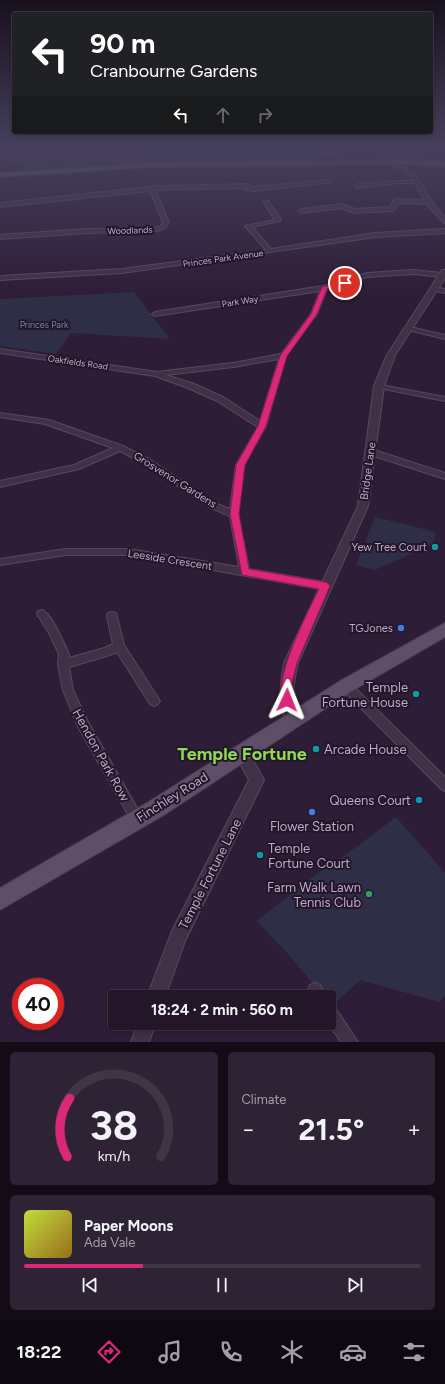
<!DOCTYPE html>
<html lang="en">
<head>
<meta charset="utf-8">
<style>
  body { margin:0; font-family:Figtree,sans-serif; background:#2e2334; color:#f1f3f6; height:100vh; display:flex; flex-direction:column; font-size:15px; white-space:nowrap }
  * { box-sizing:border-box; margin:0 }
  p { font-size:13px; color:#a29fa8 }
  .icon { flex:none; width:22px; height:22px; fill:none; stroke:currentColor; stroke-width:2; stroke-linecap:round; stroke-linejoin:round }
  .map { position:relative; height:1042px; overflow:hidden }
  .side { display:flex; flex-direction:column; gap:10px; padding:10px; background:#130c16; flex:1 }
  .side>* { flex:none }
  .top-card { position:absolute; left:12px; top:12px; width:421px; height:122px; border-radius:4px; box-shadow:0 2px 6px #0003,0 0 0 1px #3f3545; background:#202124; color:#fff; overflow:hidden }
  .speed { position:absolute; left:12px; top:978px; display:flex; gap:8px; font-size:20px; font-weight:700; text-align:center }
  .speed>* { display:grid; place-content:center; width:52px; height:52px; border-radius:50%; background:#221628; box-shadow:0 2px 6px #0003,0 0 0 1px #3f3545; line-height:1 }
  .speed .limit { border:6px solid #d22; background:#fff; color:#111 }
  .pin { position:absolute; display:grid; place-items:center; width:34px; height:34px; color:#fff; margin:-17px; border:2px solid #fff; border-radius:50%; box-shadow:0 1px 4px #0007 }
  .me { position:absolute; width:44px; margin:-22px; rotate:2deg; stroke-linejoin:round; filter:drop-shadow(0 0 3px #0008) }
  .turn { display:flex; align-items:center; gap:14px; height:84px; padding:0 12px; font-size:18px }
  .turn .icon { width:52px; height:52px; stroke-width:2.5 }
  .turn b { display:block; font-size:28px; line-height:34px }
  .lanes { display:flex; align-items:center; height:38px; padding:0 12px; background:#0003; justify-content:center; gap:20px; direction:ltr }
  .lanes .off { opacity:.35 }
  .big { font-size:30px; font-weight:700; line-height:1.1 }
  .side .card { flex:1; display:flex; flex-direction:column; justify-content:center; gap:6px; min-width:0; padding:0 14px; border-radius:6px; background:#2e2334 }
  .side .dial { align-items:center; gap:0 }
  .dial svg { height:104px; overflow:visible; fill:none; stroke:#3f3545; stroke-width:7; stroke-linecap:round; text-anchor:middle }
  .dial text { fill:#f1f3f6; stroke:none }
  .song { display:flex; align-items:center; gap:12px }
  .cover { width:48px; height:48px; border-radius:6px; background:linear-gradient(135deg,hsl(70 70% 55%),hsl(40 70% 35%)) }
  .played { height:4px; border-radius:2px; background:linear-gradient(90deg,#db2777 30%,#3f3545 30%) }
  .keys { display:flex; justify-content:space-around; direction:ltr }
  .heat { display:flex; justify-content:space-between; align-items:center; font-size:22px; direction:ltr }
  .side .tiles { flex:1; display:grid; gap:10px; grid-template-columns:1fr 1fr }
  .card:last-child { grid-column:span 2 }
  .trip { position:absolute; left:108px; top:990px; width:228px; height:40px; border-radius:4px; background:#221628; box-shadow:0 2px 6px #0003,0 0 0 1px #3f3545; font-weight:700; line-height:40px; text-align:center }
  .menu { display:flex; height:64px; justify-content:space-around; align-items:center; background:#0e0910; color:#a29fa8 }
  .menu .icon { width:28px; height:28px }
  .menu .selected { color:#db2777 }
  .menu b { font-size:18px; color:#f1f3f6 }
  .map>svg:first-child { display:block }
  .green { fill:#2e2f46 }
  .water { fill:#452753 }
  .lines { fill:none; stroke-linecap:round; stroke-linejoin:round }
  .stream { stroke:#452753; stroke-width:1.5 }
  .river { fill:#452753; fill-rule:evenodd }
  .minor-casing { stroke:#58485f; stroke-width:2 }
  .tertiary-casing { stroke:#58485f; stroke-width:2 }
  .primary-casing { stroke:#493a50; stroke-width:2 }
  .trunk-casing { stroke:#47384d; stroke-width:2 }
  .minor { fill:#403146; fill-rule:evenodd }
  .tertiary { fill:#403146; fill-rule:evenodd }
  .primary { fill:#5f4e67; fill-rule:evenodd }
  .trunk { fill:#5a5e5a; fill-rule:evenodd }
  .route { fill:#db2777; stroke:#8e194d }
  .culture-dot { fill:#0f9aa8; stroke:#24162a; stroke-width:1.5 }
  .shop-dot { fill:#3f7fe0; stroke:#24162a; stroke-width:1.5 }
  .leisure-dot { fill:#2e9e5b; stroke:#24162a; stroke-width:1.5 }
  .labels { text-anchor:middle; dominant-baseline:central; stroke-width:4; stroke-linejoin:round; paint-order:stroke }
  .far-street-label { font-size:9px; fill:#bdaac4; stroke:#24162a }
  .far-park-label { font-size:9px; fill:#698a9a; stroke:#24162a }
  .street-label { font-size:11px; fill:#bdaac4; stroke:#24162a }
  .poi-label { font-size:11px; fill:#bdaac4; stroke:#24162a; text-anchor:end }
  .near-poi-label { font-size:13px; fill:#bdaac4; stroke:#24162a; text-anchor:end }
  .near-street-label { font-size:13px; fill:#bdaac4; stroke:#24162a }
  .near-district-label { font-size:18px; font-weight:bold; fill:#90d950; stroke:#24162a }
</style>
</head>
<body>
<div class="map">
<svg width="445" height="1042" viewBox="0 0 445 1042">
  <rect width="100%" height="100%" fill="#2e1d36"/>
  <g class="green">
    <path d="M74,148h6l2,4h28l-2,-4h2l2,4 12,-4h251l-57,8 1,5 -126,1h118l-249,7 -40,3 2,-5 -3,-3 -21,-4v-6h15l5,4 28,2 7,-6 17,-4z"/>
    <path d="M134,292l36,47 -99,-6 -15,21 -56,-8v-47z"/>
    <path d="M375,517l61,15 -3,12 -58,26 -19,-5z"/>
    <path d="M396,817l49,56v123l-6,6 -79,-22 -29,27 -2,-3v-7h-5l-35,-42 -32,-34 66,-52 8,-3z"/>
  </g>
  <path class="water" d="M287,148h55l-33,7 -22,-4z"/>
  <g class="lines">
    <path class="stream" d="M246,149h14"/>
    <path class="river" d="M154,148h13l-1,2 -33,11 -14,2 -34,-7 -22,3 -15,6h-19l-29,-5v-6l29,5h18l14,-5 24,-4 34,7 10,-1z"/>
    <g class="minor-casing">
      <g id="minor">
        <path d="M329,180l2,1v1l-77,9 -9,-1 1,-2 -91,2 14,32 -4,6 -8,3 -70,2 -87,6v-4l87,-6 67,-1 7,-2 2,-4 -13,-31 -150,16v-4l159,-17 88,-2 6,3z"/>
        <path d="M399,181h17l2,1 -2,1h-17l-42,5 -3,-2 3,-2z"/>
        <path d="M396,199l33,1 3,2 -3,2 -30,-1 -5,7 -2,1 -38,2 -13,-5 -40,5 -3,-2 3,-2 41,-5 13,5 35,-2 4,-7z"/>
        <path d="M266,200l2,1 13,18 -1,2 -28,6 19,22 104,-16 70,-4v4l-70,4 -253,36 -122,7v-4l122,-7 144,-19 -21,-24 30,-6 -12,-18z"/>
        <path d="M413,270l29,3 3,2 -3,2 -29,-3 -46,3 -40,12 -10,25 -31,42 -20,70 -22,39 -6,49 11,55 76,13 3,1 2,3 -2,3 -3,1 -196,-35h-63l-66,10v-6l66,-10h63l110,18 -9,-51 -19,-8 -68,-45 -23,-12 -41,18 -79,18v-6l74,-16 39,-17 -68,-24 -45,-7v-4l49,7 74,26 26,13 68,45 13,5 6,-44 22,-38 -41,-26 -29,-13 -33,-12 -155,-23v-4l157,23 76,-9 48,-9 30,-40 9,-23 -165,25 -3,-2 3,-2 168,-26 44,-13zM279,359l-19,62 -37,-24 -29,-13 -28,-9 67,-8z"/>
        <path d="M434,287l11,2v4l-13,-3v-2z"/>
        <path d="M410,327l35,8v4l-37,-9 -1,-1z"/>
        <path d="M376,384l69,13v4l-66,-13 -4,-2z"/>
        <path d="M371,449l74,24v6l-77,-25 -1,-2 1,-2z"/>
        <path d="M42,610c10,3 22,34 27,44v4l35,-10 9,-4 -6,-28 1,-3 4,-1 4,1 8,32 36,56 -2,3 -4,2 -4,-2 -33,-52 -10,4 -38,11 4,23 15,32 53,93 2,4 -2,4 -4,2 -4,-2 -56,-98 -14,-35 -5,-26 1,-10 -10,-21 -12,-19 1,-3z"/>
        <path d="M346,681l4,2 95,94v14l-4,-2 -99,-100 -1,-3 1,-3z"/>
        <path d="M315,983l5,2 6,12h-15l-3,-7 2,-5z"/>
        <path d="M329,1004l5,2 24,36h-17l-13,-19z"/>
      </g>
    </g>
    <g class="tertiary-casing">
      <g id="tertiary">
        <path d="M407,154h4l21,9 -5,1 -20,-8z"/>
        <path d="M393,165h4l18,9 19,31 11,12v6l-2,-1 -14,-15 -18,-31 -18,-9z"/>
        <path d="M442,270h3v8l-50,77 -11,31 -16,120 -70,157c-3,13 -6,26 -4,39 2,8 6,15 3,22l-5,2 -5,-2c-9,-20 -7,-40 -3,-61l74,-157 16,-120 13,-31z"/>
        <path d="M242,747l5,2 17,31 -79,161 -20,56h-18l25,-66 77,-151 -14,-26 2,-5z"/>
        <path d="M138,1023h18l-7,19h-18z"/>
      </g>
    </g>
    <g class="primary-casing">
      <path id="primary" d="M445,623v14l-93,54 -188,124 -164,95v-22l150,-87 190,-120z"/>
    </g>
    <g class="trunk-casing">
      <path id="trunk" d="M401,160l44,2v4l-44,-2 -249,3 -152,10v-4l152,-10z"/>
    </g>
    <use href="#minor" class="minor"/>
    <use href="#tertiary" class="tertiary"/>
    <use href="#primary" class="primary"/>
    <use href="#trunk" class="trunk"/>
  </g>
  <linearGradient id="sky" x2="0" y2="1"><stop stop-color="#19101e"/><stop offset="0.5" stop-color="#46405d"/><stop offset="1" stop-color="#46405d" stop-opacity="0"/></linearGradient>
  <rect width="445" height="294" fill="url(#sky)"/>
  <path class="route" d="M345,281l2,1v2l-20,5 -10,25 -30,42 -21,70 -21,39 -6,49 10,55 76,13 3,1 2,3 -33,77 -5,20v17l-1,3 -4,2 -4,-2c-11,-23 25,-91 36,-114l-77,-14 -12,-61 6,-49 22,-39 22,-70 31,-42 11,-27z"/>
  <g class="culture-dot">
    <circle cx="435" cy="547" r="4"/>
    <circle cx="416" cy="694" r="4"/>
    <circle cx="316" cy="749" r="4"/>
    <circle cx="419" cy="800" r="4"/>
    <circle cx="260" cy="855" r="4"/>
  </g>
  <g class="shop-dot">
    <circle cx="401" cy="628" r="4"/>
    <circle cx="312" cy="812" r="4"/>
  </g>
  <circle class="leisure-dot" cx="369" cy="894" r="4"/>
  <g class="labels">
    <g class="far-street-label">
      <text transform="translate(130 230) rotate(-2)">Woodlands</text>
      <text transform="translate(223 258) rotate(-8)">Princes Park Avenue</text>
      <text transform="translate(240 301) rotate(-9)">Park Way</text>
      <text transform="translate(78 362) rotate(8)">Oakfields Road</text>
    </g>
    <g class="far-park-label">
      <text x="44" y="324">Princes Park</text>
    </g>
    <g class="street-label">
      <text transform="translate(368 471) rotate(-82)">Bridge Lane</text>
      <text transform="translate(175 480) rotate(32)">Grosvenor Gardens</text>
      <text transform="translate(170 560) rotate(9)">Leeside Crescent</text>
    </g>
    <g class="poi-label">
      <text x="427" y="547">Yew Tree Court</text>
      <text x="393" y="628">TGJones</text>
    </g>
    <g class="near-poi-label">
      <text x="408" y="687">Temple<tspan x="408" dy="15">Fortune House</tspan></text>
      <text x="324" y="749" text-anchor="start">Arcade House</text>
      <text x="411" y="800">Queens Court</text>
      <text x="312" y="826" text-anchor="middle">Flower Station</text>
      <text x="268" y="848" text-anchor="start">Temple<tspan x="268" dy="15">Fortune Court</tspan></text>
      <text x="361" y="887">Farm Walk Lawn<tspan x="361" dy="15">Tennis Club</tspan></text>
    </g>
    <g class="near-street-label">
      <text transform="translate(101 755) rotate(61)">Hendon Park Row</text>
      <text transform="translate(172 797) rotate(-32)">Finchley Road</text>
      <text transform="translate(210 874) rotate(-63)">Temple Fortune Lane</text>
    </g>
    <g class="near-district-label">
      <text x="242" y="754">Temple Fortune</text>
    </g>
  </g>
</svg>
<div class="speed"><div class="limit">40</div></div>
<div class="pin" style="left:345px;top:283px;background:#d93025"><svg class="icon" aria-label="arrive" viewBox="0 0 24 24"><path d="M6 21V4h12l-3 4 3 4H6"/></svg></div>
<svg class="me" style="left:287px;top:700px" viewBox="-20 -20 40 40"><path d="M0-17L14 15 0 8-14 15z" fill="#db2777" stroke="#fff" stroke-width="4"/></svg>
<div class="trip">18:24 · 2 min · 560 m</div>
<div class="top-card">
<div class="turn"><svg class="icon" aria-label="left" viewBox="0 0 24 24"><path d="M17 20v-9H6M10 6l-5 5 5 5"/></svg><div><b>90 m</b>Cranbourne Gardens</div></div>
<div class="lanes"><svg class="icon" aria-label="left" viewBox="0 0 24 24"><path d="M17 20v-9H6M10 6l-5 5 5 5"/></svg><svg class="icon off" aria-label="ahead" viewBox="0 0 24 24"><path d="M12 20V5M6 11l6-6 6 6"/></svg><svg class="icon off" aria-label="right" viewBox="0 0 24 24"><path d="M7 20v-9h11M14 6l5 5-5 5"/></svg></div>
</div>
</div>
<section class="side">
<div class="tiles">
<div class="card dial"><svg viewBox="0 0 100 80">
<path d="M14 69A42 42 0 1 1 86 69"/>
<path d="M14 69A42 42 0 0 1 16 24" stroke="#db2777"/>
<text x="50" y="56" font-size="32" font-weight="700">38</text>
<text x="50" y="72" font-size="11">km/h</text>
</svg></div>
<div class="card"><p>Climate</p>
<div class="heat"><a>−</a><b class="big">21.5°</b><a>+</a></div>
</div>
<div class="card">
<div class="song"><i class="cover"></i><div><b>Paper Moons</b><p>Ada Vale</p></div></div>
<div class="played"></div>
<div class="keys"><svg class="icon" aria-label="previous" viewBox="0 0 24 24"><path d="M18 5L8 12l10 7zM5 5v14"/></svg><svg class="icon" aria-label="pause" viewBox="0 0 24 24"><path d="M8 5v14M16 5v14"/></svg><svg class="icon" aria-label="next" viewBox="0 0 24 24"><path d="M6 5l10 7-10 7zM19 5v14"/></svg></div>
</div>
</div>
</section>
<nav class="menu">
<b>18:22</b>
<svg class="icon selected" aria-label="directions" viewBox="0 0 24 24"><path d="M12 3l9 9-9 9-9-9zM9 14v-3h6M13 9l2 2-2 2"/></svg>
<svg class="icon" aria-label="music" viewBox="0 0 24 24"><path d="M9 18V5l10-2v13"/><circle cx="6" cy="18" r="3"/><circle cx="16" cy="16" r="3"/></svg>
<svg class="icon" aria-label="phone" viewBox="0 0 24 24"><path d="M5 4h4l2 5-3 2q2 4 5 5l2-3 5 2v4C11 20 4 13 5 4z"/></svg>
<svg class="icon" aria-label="climate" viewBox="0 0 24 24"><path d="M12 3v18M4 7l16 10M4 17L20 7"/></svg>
<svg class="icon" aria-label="car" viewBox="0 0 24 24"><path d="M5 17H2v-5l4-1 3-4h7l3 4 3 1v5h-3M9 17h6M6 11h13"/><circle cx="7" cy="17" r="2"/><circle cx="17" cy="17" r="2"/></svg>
<svg class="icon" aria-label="filters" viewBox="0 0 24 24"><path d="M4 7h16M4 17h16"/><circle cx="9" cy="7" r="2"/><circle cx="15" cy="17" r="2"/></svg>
</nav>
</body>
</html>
